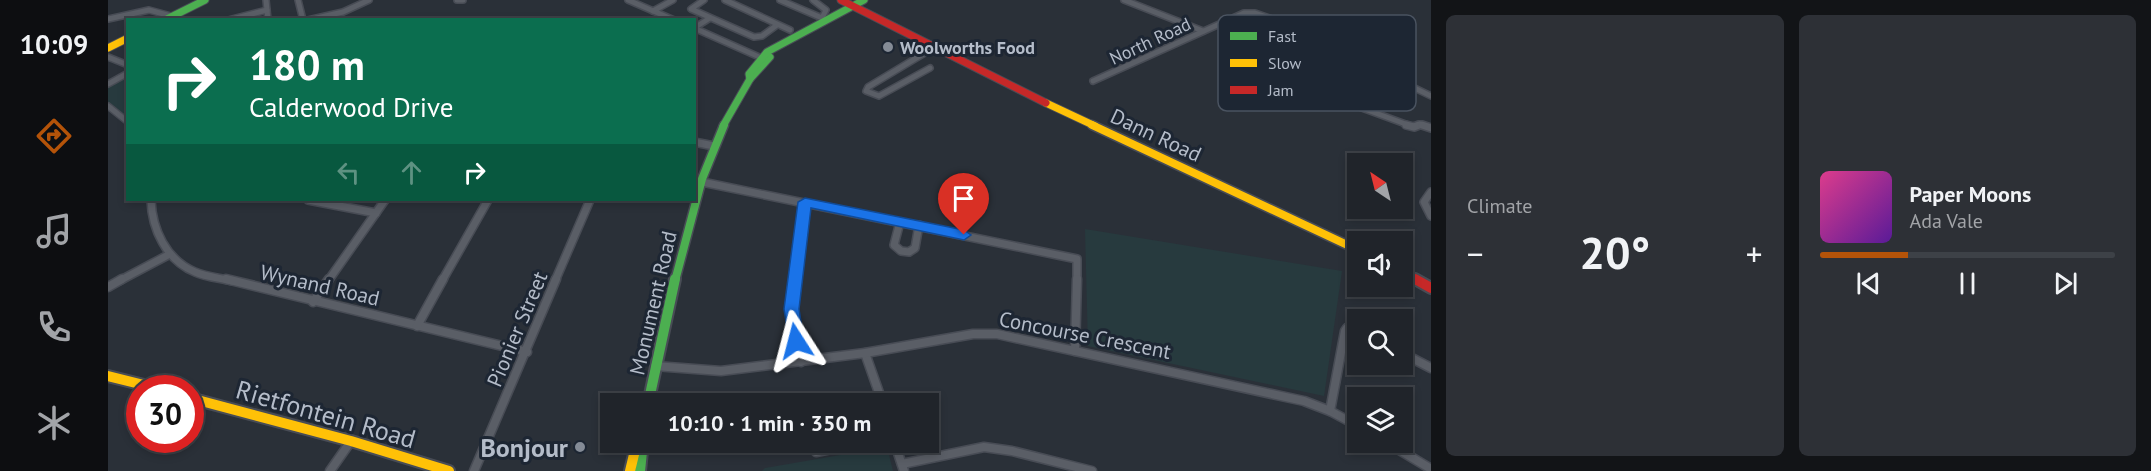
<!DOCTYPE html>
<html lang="en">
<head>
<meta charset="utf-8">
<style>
  body { margin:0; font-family:"PT Sans",sans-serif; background:#2d3036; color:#f1f3f6; height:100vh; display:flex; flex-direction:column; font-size:22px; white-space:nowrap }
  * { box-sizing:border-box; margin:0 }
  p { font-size:20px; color:#a2a4a8 }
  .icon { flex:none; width:33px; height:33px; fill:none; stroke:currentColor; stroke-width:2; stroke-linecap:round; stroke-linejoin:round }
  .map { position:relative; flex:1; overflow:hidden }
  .panel { display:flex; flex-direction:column; gap:15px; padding:15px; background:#121417; width:720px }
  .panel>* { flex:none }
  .guide { position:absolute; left:18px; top:18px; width:570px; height:183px; border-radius:0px; box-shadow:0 3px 9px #0003,0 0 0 2px #3d4147; background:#0b6e4f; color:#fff; overflow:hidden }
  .needle { width:39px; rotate:325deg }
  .controls { position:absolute; left:1239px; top:153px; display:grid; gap:12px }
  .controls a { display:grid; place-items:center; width:66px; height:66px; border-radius:0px; background:#20242a; box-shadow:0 3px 9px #0003,0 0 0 2px #3d4147; font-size:30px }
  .speed { position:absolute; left:18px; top:375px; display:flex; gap:12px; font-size:30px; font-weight:700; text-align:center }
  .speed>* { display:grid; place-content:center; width:78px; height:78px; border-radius:50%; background:#20242a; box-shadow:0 3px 9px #0003,0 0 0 2px #3d4147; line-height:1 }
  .speed .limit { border:9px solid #d22; background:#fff; color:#111 }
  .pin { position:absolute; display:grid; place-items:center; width:51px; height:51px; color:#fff; margin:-62px -26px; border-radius:50% 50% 50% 0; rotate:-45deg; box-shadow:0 0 6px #0007 }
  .pin .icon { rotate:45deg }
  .me { position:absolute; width:66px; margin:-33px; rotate:351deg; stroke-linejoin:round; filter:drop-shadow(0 0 4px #0008) }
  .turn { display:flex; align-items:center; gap:21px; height:126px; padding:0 24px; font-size:27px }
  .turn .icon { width:78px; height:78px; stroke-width:2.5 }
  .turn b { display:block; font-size:42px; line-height:51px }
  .lanes { display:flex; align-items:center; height:57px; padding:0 24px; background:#0003; justify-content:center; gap:30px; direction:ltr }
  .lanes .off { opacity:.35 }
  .big { font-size:45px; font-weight:700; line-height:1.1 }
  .panel .tile { flex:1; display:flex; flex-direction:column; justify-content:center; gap:9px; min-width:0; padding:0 21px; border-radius:9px; background:#2d3036 }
  .song { display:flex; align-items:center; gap:18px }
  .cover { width:72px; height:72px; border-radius:9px; background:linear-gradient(135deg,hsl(330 70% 55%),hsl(270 70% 35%)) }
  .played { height:6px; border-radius:3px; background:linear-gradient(90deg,#b45309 30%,#3d4147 30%) }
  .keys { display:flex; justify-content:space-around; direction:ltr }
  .heat { display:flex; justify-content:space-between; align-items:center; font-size:33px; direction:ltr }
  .panel .tiles { flex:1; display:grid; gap:15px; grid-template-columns:repeat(2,1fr) }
  .trip { position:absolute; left:492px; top:393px; width:339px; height:60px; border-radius:0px; background:#20242a; box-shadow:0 3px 9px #0003,0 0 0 2px #3d4147; font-weight:700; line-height:60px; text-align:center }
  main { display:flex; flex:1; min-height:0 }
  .tab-bar { display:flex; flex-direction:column; width:108px; justify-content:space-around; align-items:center; background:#0d0e11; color:#a2a4a8 }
  .tab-bar .icon { width:42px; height:42px }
  .tab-bar .selected { color:#b45309 }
  .tab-bar b { font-size:27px; color:#f1f3f6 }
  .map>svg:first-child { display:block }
  .green { fill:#273a3e }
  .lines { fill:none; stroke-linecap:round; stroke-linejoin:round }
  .street-far2-casing { stroke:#484c55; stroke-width:8 }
  .street-far1-casing { stroke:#484c55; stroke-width:10 }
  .street-casing { stroke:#484c55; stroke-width:11 }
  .fast-far2-casing { stroke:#484c55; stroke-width:9 }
  .fast-far1-casing { stroke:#484c55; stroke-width:11 }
  .fast-casing { stroke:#484c55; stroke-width:14 }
  .slow-far2-casing { stroke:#484c55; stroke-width:9 }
  .slow-far1-casing { stroke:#484c55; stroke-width:11 }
  .slow-casing { stroke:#484c55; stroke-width:14 }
  .jam-far2-casing { stroke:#484c55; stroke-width:9 }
  .jam-far1-casing { stroke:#484c55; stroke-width:11 }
  .jam-casing { stroke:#484c55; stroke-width:14 }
  .street-far2 { stroke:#5a5e66; stroke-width:5 }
  .street-far1 { stroke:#5a5e66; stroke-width:7 }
  .street { stroke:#5a5e66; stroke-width:8 }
  .fast-far2 { stroke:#4caf50; stroke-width:7 }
  .fast-far1 { stroke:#4caf50; stroke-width:8 }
  .fast { stroke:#4caf50; stroke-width:10 }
  .slow-far2 { stroke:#ffc107; stroke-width:7 }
  .slow-far1 { stroke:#ffc107; stroke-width:8 }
  .slow { stroke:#ffc107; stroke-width:10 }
  .jam-far2 { stroke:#c62828; stroke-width:7 }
  .jam-far1 { stroke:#c62828; stroke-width:8 }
  .jam { stroke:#c62828; stroke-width:10 }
  .route { fill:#1a73e8; stroke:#114b97; stroke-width:1.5 }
  .poi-dot { fill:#848b96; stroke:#1d2633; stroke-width:2 }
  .labels { text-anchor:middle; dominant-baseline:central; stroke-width:6; stroke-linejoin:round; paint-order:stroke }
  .far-street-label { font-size:18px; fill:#b4bcc9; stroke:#1d2633 }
  .far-poi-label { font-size:18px; font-weight:bold; fill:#b4bcc9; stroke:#1d2633; text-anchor:start }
  .street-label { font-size:21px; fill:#b4bcc9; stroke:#1d2633 }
  .near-street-label { font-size:26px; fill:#b4bcc9; stroke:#1d2633 }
  .near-poi-label { font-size:26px; font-weight:bold; fill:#b4bcc9; stroke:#1d2633; text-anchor:end }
  .key { fill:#1d2633; stroke:#4a5360; stroke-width:1.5 }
  .key-label { font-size:16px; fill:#b4bcc9 }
</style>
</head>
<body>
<main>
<nav class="tab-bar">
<b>10:09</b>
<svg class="icon selected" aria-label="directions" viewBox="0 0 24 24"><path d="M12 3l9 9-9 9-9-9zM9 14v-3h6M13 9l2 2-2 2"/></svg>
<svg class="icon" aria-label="music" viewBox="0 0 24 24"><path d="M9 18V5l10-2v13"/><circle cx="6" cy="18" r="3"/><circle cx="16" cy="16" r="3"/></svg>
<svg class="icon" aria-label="phone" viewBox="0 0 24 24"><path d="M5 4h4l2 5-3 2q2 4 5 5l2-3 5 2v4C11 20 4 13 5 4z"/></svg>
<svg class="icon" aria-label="climate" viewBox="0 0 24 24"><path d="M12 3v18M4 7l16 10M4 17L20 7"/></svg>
</nav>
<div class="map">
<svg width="1323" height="471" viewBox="0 0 1323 471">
  <rect width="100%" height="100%" fill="#2a3038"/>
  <g class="green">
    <path d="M19,74v45l-19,-17v-17z"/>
    <path d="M977,229l257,42 -18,125 -236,-50z"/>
    <path d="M779,447l6,24h-131l3,-3z"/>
  </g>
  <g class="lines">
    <g class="street-far2-casing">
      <g id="street-far2">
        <path d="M158,0l2,20"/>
        <path d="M190,0l5,20"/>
        <path d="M349,0h6"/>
        <path d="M520,0l46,20"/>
        <path d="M596,0l-13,9 63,28 8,-1 15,-11"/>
        <path d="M617,0l65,30"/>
        <path d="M672,0l42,18 4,-8 -13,-10"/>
        <path d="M1016,0l79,31"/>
        <path d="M545,11l20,-11"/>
        <path d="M0,19l41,-9 22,6"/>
        <path d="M120,20l39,-10"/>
        <path d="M200,20l35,-8 26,-12"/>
        <path d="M586,28l72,32"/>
        <path d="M586,28l16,-10"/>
        <path d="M0,57l20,8"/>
        <path d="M822,68l-51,28 -13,-5 2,-4 65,-39"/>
        <path d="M985,81l151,-68h11l17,6 159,77"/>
        <path d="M1247,81l-15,19 71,26"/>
        <path d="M0,84l20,-11"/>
        <path d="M0,106l20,16"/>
        <path d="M1308,126l4,-2 6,2"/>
      </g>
    </g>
    <g class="street-far1-casing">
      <g id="street-far1">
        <path d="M1298,125l8,2 5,-2"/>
        <path d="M1314,125l9,3"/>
        <path d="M586,142l20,4"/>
        <path d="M594,182l375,77v22"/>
        <path d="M1323,192l-7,10 7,14"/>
        <path d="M43,200c1,29 15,60 44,72 11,5 25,6 37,9"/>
        <path d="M200,200l68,13"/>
        <path d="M792,222l-6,23 7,6 8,1 6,-4 4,-23"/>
        <path d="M11,281l51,-27"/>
        <path d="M220,281l57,-81"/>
        <path d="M334,281l46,-81"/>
        <path d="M447,281l35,-81"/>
        <path d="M687,281l10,-78"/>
      </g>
    </g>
    <g class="street-casing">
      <g id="street">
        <path d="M118,279l301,73"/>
        <path d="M687,279l-4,30 10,53"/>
        <path d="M0,287l14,-8"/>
        <path d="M205,302l16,-23"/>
        <path d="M309,326l26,-47"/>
        <path d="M967,351l2,-72"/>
        <path d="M757,353l18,51"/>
        <path d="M1294,353l29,15"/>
        <path d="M547,366l66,5 144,-18 108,-19h24l307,67 26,10 28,15"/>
        <path d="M741,404l33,-4"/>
        <path d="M1222,411l15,-80 2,-3 11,1"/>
        <path d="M1278,442l45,27"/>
        <path d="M788,447l8,24"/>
        <path d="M708,452l51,-10"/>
        <path d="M794,464l82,-17 28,4 80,20"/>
        <path d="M222,471l21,-30"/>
        <path d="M366,471l82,-192"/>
      </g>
    </g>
    <g class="fast-far2-casing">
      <g id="fast-far2">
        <path d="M57,20l40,-20"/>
        <path d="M642,79l20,-22"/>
        <path d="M615,126l27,-47 -1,-5 18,-22 97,-52"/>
      </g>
    </g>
    <g class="fast-far1-casing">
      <path id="fast-far1" d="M567,281l27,-102 22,-54"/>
    </g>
    <g class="fast-casing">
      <g id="fast">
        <path d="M540,404l27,-125"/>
        <path d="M532,471l3,-29"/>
      </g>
    </g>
    <g class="slow-far2-casing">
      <g id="slow-far2">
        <path d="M0,48l20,-10"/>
        <path d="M938,103l49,23"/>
      </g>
    </g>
    <g class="slow-far1-casing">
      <path id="slow-far1" d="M984,125l266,125"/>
    </g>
    <g class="slow-casing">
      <g id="slow">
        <path d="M0,376l48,12"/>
        <path d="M82,398l161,43 98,30"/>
        <path d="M522,471l7,-29"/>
      </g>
    </g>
    <g class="jam-far2-casing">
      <path id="jam-far2" d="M733,0l205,103"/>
    </g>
    <g class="jam-far1-casing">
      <path id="jam-far1" d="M1294,272l16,9"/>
    </g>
    <g class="jam-casing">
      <path id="jam" d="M1307,279l16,9"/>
    </g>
    <use href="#street-far2" class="street-far2"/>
    <use href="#street-far1" class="street-far1"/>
    <use href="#street" class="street"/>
    <use href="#fast-far2" class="fast-far2"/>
    <use href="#fast-far1" class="fast-far1"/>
    <use href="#fast" class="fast"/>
    <use href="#slow-far2" class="slow-far2"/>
    <use href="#slow-far1" class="slow-far1"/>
    <use href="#slow" class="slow"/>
    <use href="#jam-far2" class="jam-far2"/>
    <use href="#jam-far1" class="jam-far1"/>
    <use href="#jam" class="jam"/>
  </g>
  <path class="route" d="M697,198l159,32 7,5 -7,5 -153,-32 -12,101 5,32 -2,5 -6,2 -5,-2 -2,-5 -5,-32 14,-107z"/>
  <g class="poi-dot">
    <circle cx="780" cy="47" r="6"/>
    <circle cx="472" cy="447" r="6"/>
  </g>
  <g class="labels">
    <g class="far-street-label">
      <text transform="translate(1042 41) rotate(-25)">North Road</text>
    </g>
    <g class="far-poi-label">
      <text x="792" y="47">Woolworths Food</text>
    </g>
    <g class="street-label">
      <text transform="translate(1048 135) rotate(25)">Dann Road</text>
      <text transform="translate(212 285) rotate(13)">Wynand Road</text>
      <text transform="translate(545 303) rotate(-77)">Monument Road</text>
      <text transform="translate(409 329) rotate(-67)">Pionier Street</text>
      <text transform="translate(977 335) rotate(11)">Concourse Crescent</text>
    </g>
    <g class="near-street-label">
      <text transform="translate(218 414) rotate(16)">Rietfontein Road</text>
    </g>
    <g class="near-poi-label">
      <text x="460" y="447">Bonjour</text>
    </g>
  </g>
  <rect x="1110" y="15" width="198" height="96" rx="9" class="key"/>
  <rect x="1122" y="32" width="27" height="8" fill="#4caf50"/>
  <rect x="1122" y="59" width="27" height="8" fill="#ffc107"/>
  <rect x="1122" y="86" width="27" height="8" fill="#c62828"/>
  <g class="key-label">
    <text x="1160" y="42">Fast</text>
    <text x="1160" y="69">Slow</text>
    <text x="1160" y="96">Jam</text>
  </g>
</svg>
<div class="controls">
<a><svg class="needle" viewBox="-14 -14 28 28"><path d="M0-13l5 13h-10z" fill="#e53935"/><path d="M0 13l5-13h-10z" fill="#a2a4a8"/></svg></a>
<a><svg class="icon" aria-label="sound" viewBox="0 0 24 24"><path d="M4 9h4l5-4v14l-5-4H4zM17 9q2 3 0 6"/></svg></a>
<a><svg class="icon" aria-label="search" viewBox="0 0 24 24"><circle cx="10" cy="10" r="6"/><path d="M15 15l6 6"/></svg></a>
<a><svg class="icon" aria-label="layers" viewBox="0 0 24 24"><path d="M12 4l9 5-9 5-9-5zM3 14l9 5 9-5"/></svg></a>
</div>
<div class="speed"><div class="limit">30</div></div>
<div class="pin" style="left:856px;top:235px;background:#d93025"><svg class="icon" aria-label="arrive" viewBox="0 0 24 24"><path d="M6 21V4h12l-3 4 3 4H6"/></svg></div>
<svg class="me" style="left:688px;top:341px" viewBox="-20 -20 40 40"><path d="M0-17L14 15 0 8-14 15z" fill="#1a73e8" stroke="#fff" stroke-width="4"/></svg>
<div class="trip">10:10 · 1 min · 350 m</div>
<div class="guide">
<div class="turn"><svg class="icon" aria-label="right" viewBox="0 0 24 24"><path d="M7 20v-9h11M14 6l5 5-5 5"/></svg><div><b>180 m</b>Calderwood Drive</div></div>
<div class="lanes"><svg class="icon off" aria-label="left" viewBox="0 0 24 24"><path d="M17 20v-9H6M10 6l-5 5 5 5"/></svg><svg class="icon off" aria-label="ahead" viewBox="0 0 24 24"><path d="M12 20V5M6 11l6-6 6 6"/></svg><svg class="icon" aria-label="right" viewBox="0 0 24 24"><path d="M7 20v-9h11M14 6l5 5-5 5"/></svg></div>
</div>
</div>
<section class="panel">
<div class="tiles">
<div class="tile"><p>Climate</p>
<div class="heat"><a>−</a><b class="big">20°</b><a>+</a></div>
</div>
<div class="tile">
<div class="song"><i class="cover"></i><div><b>Paper Moons</b><p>Ada Vale</p></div></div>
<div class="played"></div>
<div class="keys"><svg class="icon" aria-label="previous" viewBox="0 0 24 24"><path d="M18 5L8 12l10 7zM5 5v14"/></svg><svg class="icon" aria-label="pause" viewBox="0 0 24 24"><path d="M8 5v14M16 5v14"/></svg><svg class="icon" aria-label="next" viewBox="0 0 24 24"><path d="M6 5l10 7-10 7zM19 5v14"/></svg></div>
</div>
</div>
</section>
</main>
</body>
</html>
